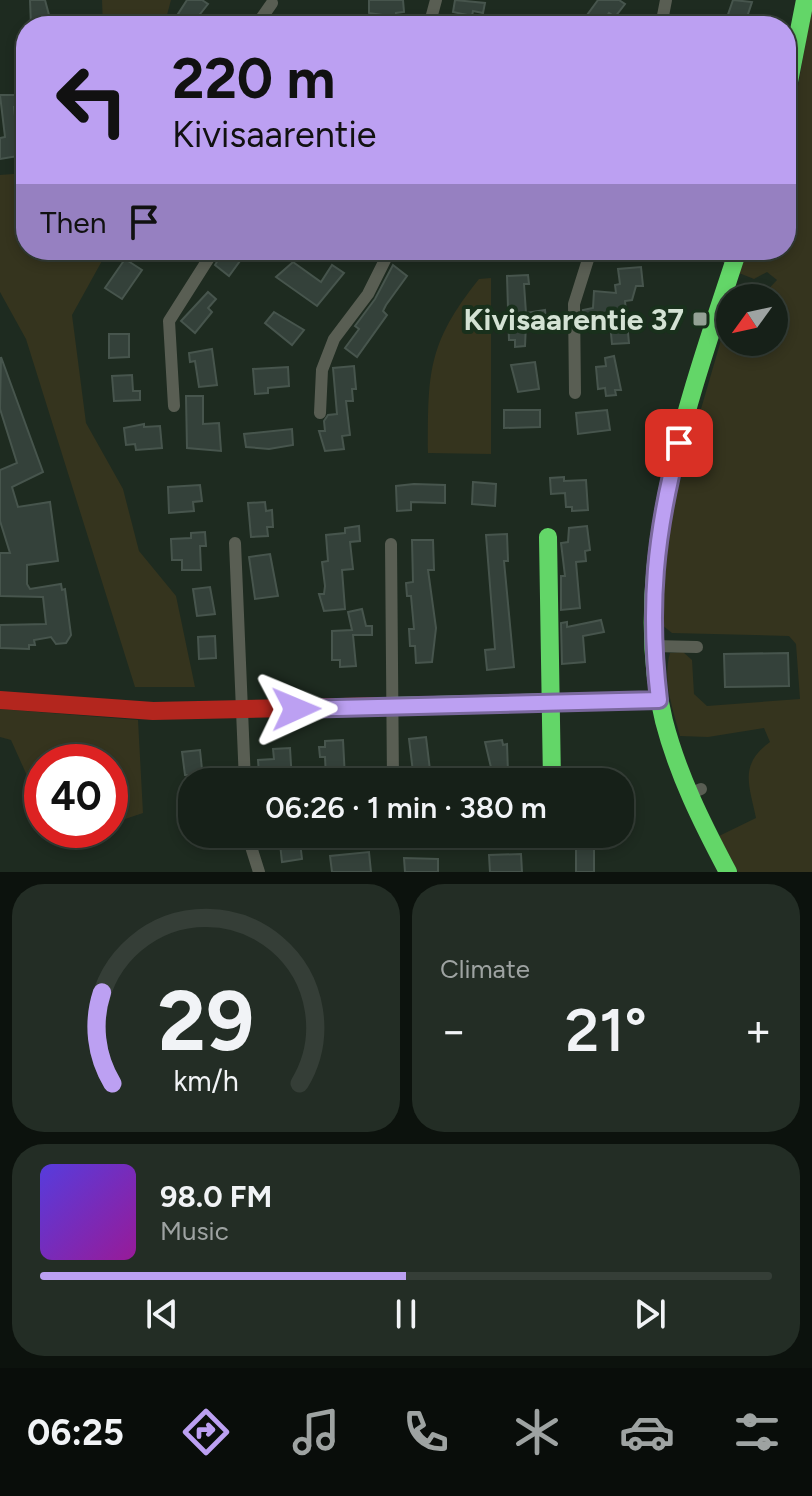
<!DOCTYPE html>
<html lang="en">
<head>
<meta charset="utf-8">
<style>
  body { margin:0; font-family:Figtree,sans-serif; background:#232d25; color:#f1f3f6; height:100vh; display:flex; flex-direction:column; font-size:30px; white-space:nowrap }
  * { box-sizing:border-box; margin:0 }
  p { font-size:26px; color:#9ea3a2 }
  .icon { flex:none; width:44px; height:44px; fill:none; stroke:currentColor; stroke-width:2; stroke-linecap:round; stroke-linejoin:round }
  .map { position:relative; height:872px; overflow:hidden }
  .details { display:flex; flex-direction:column; gap:12px; padding:12px; background:#0c120d; flex:1 }
  .details>* { flex:none }
  .banner { position:absolute; left:16px; top:16px; width:780px; height:244px; border-radius:32px; box-shadow:0 4px 12px #0003,0 0 0 2px #353e37; background:#bca0f2; color:#111; overflow:hidden }
  .needle { width:52px; rotate:237deg }
  .tools { position:absolute; left:716px; top:284px; display:grid; gap:16px }
  .tools a { display:grid; place-items:center; width:72px; height:72px; border-radius:50%; background:#162018; box-shadow:0 4px 12px #0003,0 0 0 2px #353e37; font-size:40px }
  .speed { position:absolute; left:24px; top:744px; display:flex; gap:16px; font-size:40px; font-weight:700; text-align:center }
  .speed>* { display:grid; place-content:center; width:104px; height:104px; border-radius:50%; background:#162018; box-shadow:0 4px 12px #0003,0 0 0 2px #353e37; line-height:1 }
  .speed .limit { border:12px solid #d22; background:#fff; color:#111 }
  .pin { position:absolute; display:grid; place-items:center; width:68px; height:68px; color:#fff; margin:-34px; border-radius:16px; box-shadow:0 4px 12px #0006 }
  .me { position:absolute; width:88px; margin:-44px; rotate:89deg; stroke-linejoin:round; filter:drop-shadow(0 0 6px #0008) }
  .turn { display:flex; align-items:center; gap:28px; height:168px; padding:0 24px; font-size:36px }
  .turn .icon { width:104px; height:104px; stroke-width:2.5 }
  .turn b { display:block; font-size:56px; line-height:68px }
  .then { display:flex; align-items:center; height:76px; padding:0 24px; background:#0003; gap:16px; font-size:30px }
  .big { font-size:60px; font-weight:600; line-height:1.1 }
  .details .widget { flex:1; display:flex; flex-direction:column; justify-content:center; gap:12px; min-width:0; padding:0 28px; border-radius:32px; background:#232d25 }
  .details .dial { align-items:center; gap:0 }
  .dial svg { height:208px; overflow:visible; fill:none; stroke:#353e37; stroke-width:7; stroke-linecap:round; text-anchor:middle }
  .dial text { fill:#f1f3f6; stroke:none }
  .song { display:flex; align-items:center; gap:24px }
  .cover { width:96px; height:96px; border-radius:12px; background:linear-gradient(135deg,hsl(250 70% 55%),hsl(300 70% 35%)) }
  .played { height:8px; border-radius:4px; background:linear-gradient(90deg,#bca0f2 50%,#353e37 50%) }
  .keys { display:flex; justify-content:space-around; direction:ltr }
  .heat { display:flex; justify-content:space-between; align-items:center; font-size:44px; direction:ltr }
  .details .tiles { flex:1; display:grid; gap:12px; grid-template-columns:1fr 1fr }
  .widget:last-child { grid-column:span 2 }
  .trip { position:absolute; left:178px; top:768px; width:456px; height:80px; border-radius:32px; background:#162018; box-shadow:0 4px 12px #0003,0 0 0 2px #353e37; font-weight:600; line-height:80px; text-align:center }
  .tab-bar { display:flex; height:128px; justify-content:space-around; align-items:center; background:#090d0a; color:#9ea3a2 }
  .tab-bar .icon { width:56px; height:56px }
  .tab-bar .active { color:#bca0f2 }
  .tab-bar b { font-size:36px; color:#f1f3f6 }
  .map>svg:first-child { display:block }
  .green { fill:#35341e }
  .building { fill:#34413a; stroke:#47554d; stroke-width:2 }
  .lines { fill:none; stroke-linecap:round; stroke-linejoin:round }
  .street { stroke:#595e53; stroke-width:12 }
  .fast { stroke:#63d668; stroke-width:18 }
  .jam { stroke:#b3261e; stroke-width:18 }
  .route-casing { stroke:#7a689d; stroke-width:20 }
  .route { stroke:#bca0f2; stroke-width:14 }
  .poi-dot { fill:#94a295; stroke:#19301c; stroke-width:3 }
  .labels { text-anchor:middle; dominant-baseline:central; stroke-width:8; stroke-linejoin:round; paint-order:stroke }
  .poi-label { font-size:30px; font-weight:bold; fill:#d4e2d4; stroke:#19301c; text-anchor:end }
</style>
</head>
<body>
<div class="map">
<svg width="812" height="872" viewBox="0 0 812 872">
  <rect width="100%" height="100%" fill="#1e2b20"/>
  <g class="green">
    <path d="M102,0h69l-7,26h-61z"/>
    <path d="M812,6v866h-74l-19,-36 37,-18c-7,-34 -17,-53 14,-76l-6,-14 -56,9 -28,-1c-7,-26 -18,-56 -10,-83l13,-1 9,8 2,34 13,12 93,-7 -4,-55 -7,-8 -117,-3 -10,-8 1,-52 9,-64 58,-200v33h44v-44h-14l17,-18 -10,-8 -13,7 -15,-6 9,-23h38v-120l10,-33z"/>
    <path d="M26,173v77h82l-36,65 14,108 37,66 16,62 37,45 19,91h-60l-109,-348 -26,-47v-117z"/>
    <path d="M491,278v176l-63,-1c0,-80 -1,-109 51,-174z"/>
    <path d="M0,709l138,11 5,93 -33,11v-62h-68v47l-31,-69 -11,-3z"/>
  </g>
  <g class="building">
    <path d="M30,0h15l7,26h-21z"/>
    <path d="M187,0h15l6,4 -15,19 -15,-9z"/>
    <path d="M369,0h34l1,12 -8,1v4l-27,-4z"/>
    <path d="M455,0l30,3 -2,10 -10,-2 -1,5 -19,-4z"/>
    <path d="M598,0h21l6,4 -10,13 -6,-4 -9,13h-21z"/>
    <path d="M733,0l19,2 -8,24h-20z"/>
    <path d="M0,95h26v12h-12l3,28 7,20 -24,4v-21l5,-1z"/>
    <path d="M224,250h24l-19,26 -14,-11z"/>
    <path d="M125,259l17,11 -20,29 -17,-11z"/>
    <path d="M293,262l28,20 11,-17 12,8 -27,33 -41,-29z"/>
    <path d="M393,265l14,11 -21,29 -3,6 4,4 -30,42 -12,-9 14,-19 -4,-3 20,-27z"/>
    <path d="M641,267l2,19h-7l-4,14 -7,1 4,42 -17,1 -2,-21 -24,4 -3,-17 10,-2 1,-17 22,2 -1,-8 5,-1 -2,-15z"/>
    <path d="M528,275l1,9h-5l2,29 19,-3 1,11 -20,3 -1,22 -10,1v-7h-6l-2,-64z"/>
    <path d="M208,292l8,7 -8,9 4,4 -17,21 -14,-12z"/>
    <path d="M274,312l30,18 -12,15 -27,-22z"/>
    <path d="M109,334h20v23l-20,1z"/>
    <path d="M212,349l5,36 -18,2 -4,-26 -5,1 -1,-9z"/>
    <path d="M614,356l7,34h-6l1,5 -10,1 -1,-8 -7,1 -2,-22 10,-1 -1,-8z"/>
    <path d="M1,357l42,115 -31,15 6,20 32,-5 8,59 -31,4v19l3,5 31,-5 1,6 3,-1 6,46 -5,8 -10,1 -5,-7 -17,3 1,5h-6v4l-29,-1v-23l46,-1 -3,-27 -43,-1v-43h10l-10,-32v-51l17,-7 -17,-54z"/>
    <path d="M535,362l4,27 -21,3 -7,-27z"/>
    <path d="M354,366l2,23h-4l1,12h-7l4,34 -8,1 2,13 -19,2 -6,-20h6l-1,-10 4,-6 9,-1 -4,-46z"/>
    <path d="M288,367l1,19 -21,2v5l-13,1 -2,-25z"/>
    <path d="M132,375l1,16h7v9l-26,1 -2,-25z"/>
    <path d="M186,396h17v28l16,-1 2,28 -34,-3z"/>
    <path d="M504,410h36v17l-36,1z"/>
    <path d="M607,410l3,20 -32,4 -2,-21z"/>
    <path d="M144,424v3l16,-1 2,22 -26,2 -1,-6 -9,1 -2,-17z"/>
    <path d="M292,429l1,16 -24,4 -23,-2 -2,-13z"/>
    <path d="M564,477v4l22,-1 2,30 -16,1v-4h-6l-1,-14 -14,1 -1,-16z"/>
    <path d="M473,482l23,2 -1,22 -23,-2z"/>
    <path d="M414,484l31,1v18l-34,-1v8l-14,1 -1,-25z"/>
    <path d="M200,485l2,16 -9,1 1,9 -25,2 -1,-26z"/>
    <path d="M265,502l1,9 6,-1 1,17h-6l1,9 -17,1 -3,-34z"/>
    <path d="M359,526l1,15 -10,1 3,27 -11,1 3,39 -21,2 -5,-17h5l1,-8 -3,-24 6,-1 -2,-26 19,-2v-5z"/>
    <path d="M587,526l3,24 -5,1 1,10 -10,1 4,46 -19,2v-34h4l-4,-33 7,-1 1,-14z"/>
    <path d="M205,532l1,14h-6l1,24h-19v-10h-10l-1,-21 20,-1v-5z"/>
    <path d="M507,534l1,27h-4l10,106 -27,3 -2,-20 10,-1 -9,-114z"/>
    <path d="M412,540h21l1,30h-6l8,58 -4,34 -16,1 -1,-17h-5l-1,-17h5l-3,-33h-4l-1,-13 7,-1z"/>
    <path d="M270,554l8,42 -23,3 -6,-42z"/>
    <path d="M210,587l5,27 -18,2 -4,-27z"/>
    <path d="M362,609l4,17h6v9h-19l3,31 -16,1v-7h-8v-29l20,-1 -4,-18z"/>
    <path d="M601,620l3,12 -21,4 2,26 -23,2 -1,-41 6,-1v5z"/>
    <path d="M215,636l1,22 -17,1 -1,-22z"/>
    <path d="M788,653l1,33 -64,1 -1,-33z"/>
    <path d="M426,737l4,33 -17,2 -4,-33z"/>
    <path d="M343,740l2,38 -19,1 -1,-22h-5l-1,-10h6v-6z"/>
    <path d="M502,740l1,5 4,-1 1,29 -15,3 -8,-34z"/>
    <path d="M290,748l2,34h-18v-9l-15,1 -1,-14 16,-1 -1,-10z"/>
    <path d="M200,750l3,29 -14,1 -1,-5h-3l-3,-23z"/>
    <path d="M279,834h20l3,25 -20,3z"/>
    <rect x="576" y="846" width="18" height="26"/>
    <path d="M369,852l2,20h-39l-2,-16z"/>
    <path d="M521,854l1,18h-32l-1,-17z"/>
    <path d="M404,858l34,1v13h-33z"/>
  </g>
  <g class="lines">
    <g class="street">
      <path d="M256,26l16,-23"/>
      <path d="M429,26l7,-26"/>
      <path d="M661,26l5,-26"/>
      <path d="M709,250l25,10"/>
      <path d="M575,393l-1,-89 17,-54"/>
      <path d="M174,406l-5,-85 45,-71"/>
      <path d="M320,413l2,-43 12,-31 34,-45 22,-44"/>
      <path d="M235,543l10,239"/>
      <path d="M391,544l2,238"/>
      <path d="M653,646l44,1"/>
      <path d="M689,794l12,-5"/>
      <path d="M247,834l12,38"/>
      <path d="M553,834v4"/>
    </g>
    <g class="fast">
      <path d="M786,97l19,-97"/>
      <path d="M548,537l4,245"/>
      <path d="M390,706l269,-6"/>
      <path d="M728,872c-26,-49 -50,-97 -64,-151 -38,-152 27,-328 74,-471"/>
    </g>
    <path class="jam" d="M0,700l153,11 237,-5"/>
  </g>
  <g class="lines">
    <g class="route-casing">
      <path id="route" d="M296,709l363,-9c-11,-93 -4,-166 20,-257"/>
    </g>
    <use href="#route" class="route"/>
  </g>
  <rect class="poi-dot" x="692" y="311" width="16" height="16" rx="4"/>
  <g class="labels">
    <g class="poi-label">
      <text x="684" y="319">Kivisaarentie 37</text>
    </g>
  </g>
</svg>
<div class="tools">
<a><svg class="needle" viewBox="-14 -14 28 28"><path d="M0-13l5 13h-10z" fill="#e53935"/><path d="M0 13l5-13h-10z" fill="#9ea3a2"/></svg></a>
</div>
<div class="speed"><div class="limit">40</div></div>
<div class="pin" style="left:679px;top:443px;background:#d93025"><svg class="icon" aria-label="arrive" viewBox="0 0 24 24"><path d="M6 21V4h12l-3 4 3 4H6"/></svg></div>
<svg class="me" style="left:296px;top:709px" viewBox="-20 -20 40 40"><path d="M0-17L14 15 0 8-14 15z" fill="#bca0f2" stroke="#fff" stroke-width="4"/></svg>
<div class="trip">06:26 · 1 min · 380 m</div>
<div class="banner">
<div class="turn"><svg class="icon" aria-label="left" viewBox="0 0 24 24"><path d="M17 20v-9H6M10 6l-5 5 5 5"/></svg><div><b>220 m</b>Kivisaarentie</div></div>
<div class="then">Then<svg class="icon" aria-label="arrive" viewBox="0 0 24 24"><path d="M6 21V4h12l-3 4 3 4H6"/></svg></div>
</div>
</div>
<section class="details">
<div class="tiles">
<div class="widget dial"><svg viewBox="0 0 100 80">
<path d="M14 69A42 42 0 1 1 86 69"/>
<path d="M14 69A42 42 0 0 1 10 34" stroke="#bca0f2"/>
<text x="50" y="56" font-size="32" font-weight="700">29</text>
<text x="50" y="72" font-size="11">km/h</text>
</svg></div>
<div class="widget"><p>Climate</p>
<div class="heat"><a>−</a><b class="big">21°</b><a>+</a></div>
</div>
<div class="widget">
<div class="song"><i class="cover"></i><div><b>98.0 FM</b><p>Music</p></div></div>
<div class="played"></div>
<div class="keys"><svg class="icon" aria-label="previous" viewBox="0 0 24 24"><path d="M18 5L8 12l10 7zM5 5v14"/></svg><svg class="icon" aria-label="pause" viewBox="0 0 24 24"><path d="M8 5v14M16 5v14"/></svg><svg class="icon" aria-label="next" viewBox="0 0 24 24"><path d="M6 5l10 7-10 7zM19 5v14"/></svg></div>
</div>
</div>
</section>
<nav class="tab-bar">
<b>06:25</b>
<svg class="icon active" aria-label="directions" viewBox="0 0 24 24"><path d="M12 3l9 9-9 9-9-9zM9 14v-3h6M13 9l2 2-2 2"/></svg>
<svg class="icon" aria-label="music" viewBox="0 0 24 24"><path d="M9 18V5l10-2v13"/><circle cx="6" cy="18" r="3"/><circle cx="16" cy="16" r="3"/></svg>
<svg class="icon" aria-label="phone" viewBox="0 0 24 24"><path d="M5 4h4l2 5-3 2q2 4 5 5l2-3 5 2v4C11 20 4 13 5 4z"/></svg>
<svg class="icon" aria-label="climate" viewBox="0 0 24 24"><path d="M12 3v18M4 7l16 10M4 17L20 7"/></svg>
<svg class="icon" aria-label="car" viewBox="0 0 24 24"><path d="M5 17H2v-5l4-1 3-4h7l3 4 3 1v5h-3M9 17h6M6 11h13"/><circle cx="7" cy="17" r="2"/><circle cx="17" cy="17" r="2"/></svg>
<svg class="icon" aria-label="filters" viewBox="0 0 24 24"><path d="M4 7h16M4 17h16"/><circle cx="9" cy="7" r="2"/><circle cx="15" cy="17" r="2"/></svg>
</nav>
</body>
</html>
